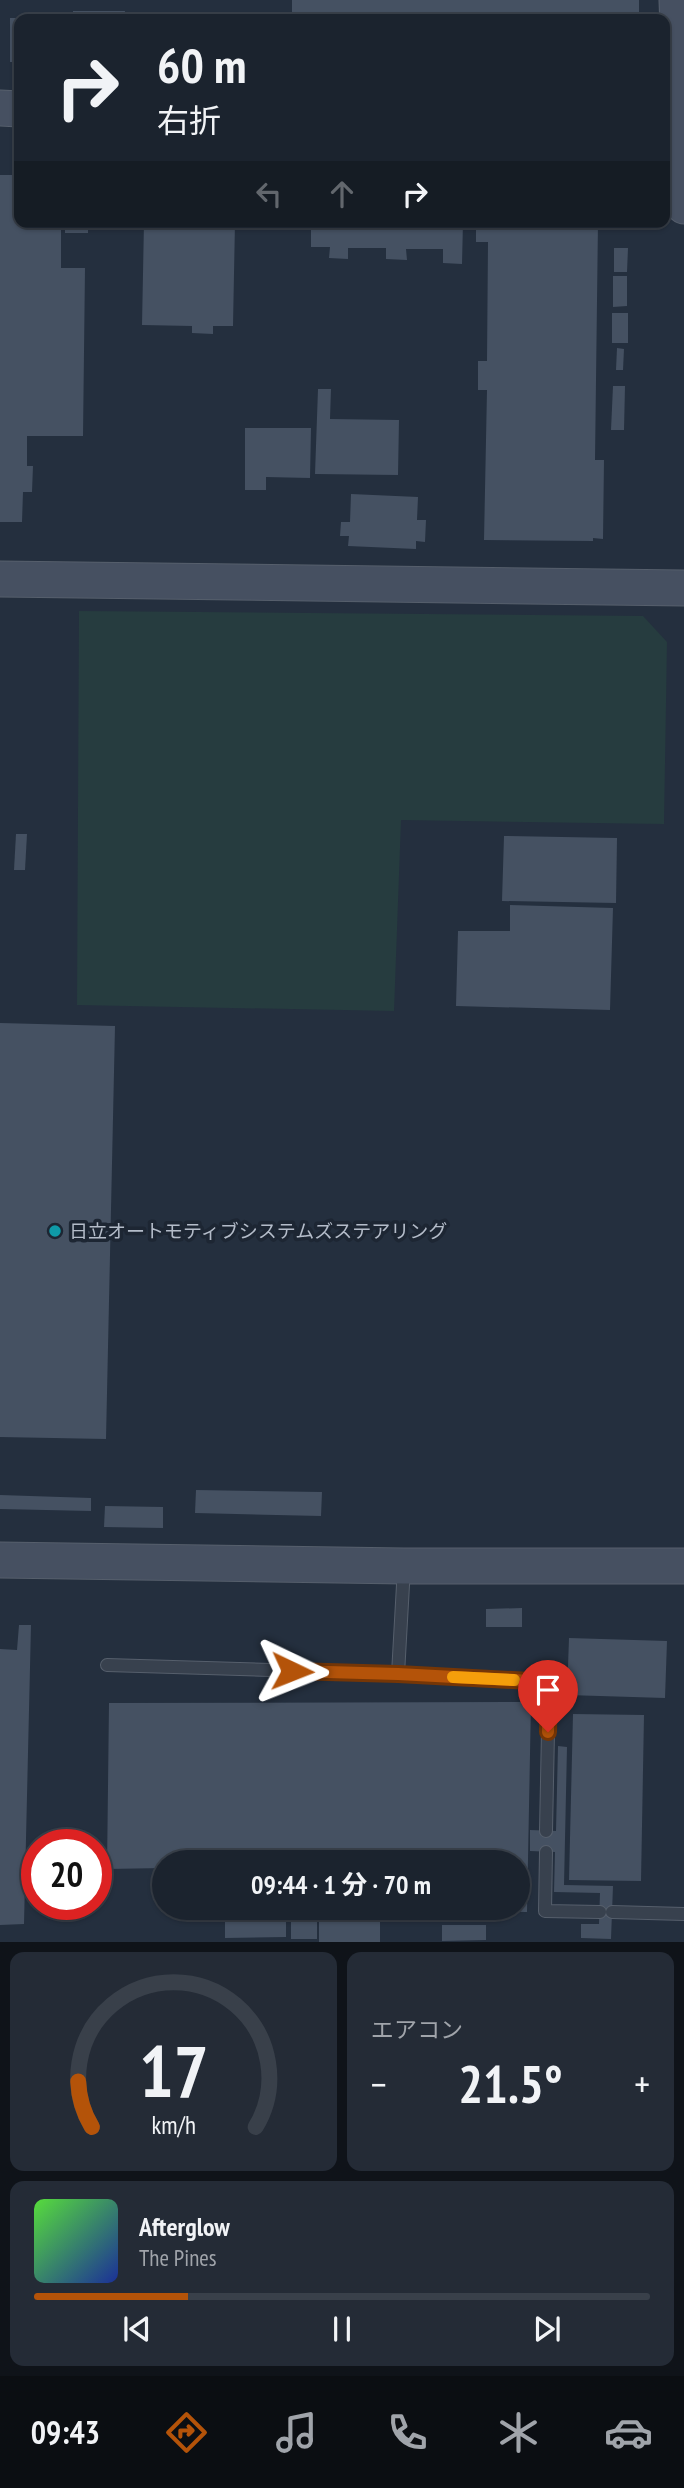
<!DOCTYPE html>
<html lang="ja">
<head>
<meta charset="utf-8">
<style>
  body { margin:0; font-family:"PT Sans Narrow","Noto Sans JP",sans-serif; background:#242b36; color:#f1f3f6; height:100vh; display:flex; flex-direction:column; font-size:26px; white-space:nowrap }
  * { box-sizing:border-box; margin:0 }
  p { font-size:23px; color:#a0a4aa }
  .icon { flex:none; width:38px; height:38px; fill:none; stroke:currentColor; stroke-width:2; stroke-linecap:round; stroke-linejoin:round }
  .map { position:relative; height:1942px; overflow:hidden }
  .details { display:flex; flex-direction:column; gap:10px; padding:10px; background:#0f1319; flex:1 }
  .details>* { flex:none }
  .guide { position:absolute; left:14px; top:14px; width:656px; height:214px; border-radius:14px; box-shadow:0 2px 5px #0004,0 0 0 2px #39404a; background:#1b232e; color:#f1f3f6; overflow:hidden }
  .speed { position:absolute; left:21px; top:1829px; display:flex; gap:14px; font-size:35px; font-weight:700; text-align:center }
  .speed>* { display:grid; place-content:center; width:91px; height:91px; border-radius:50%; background:#1b232e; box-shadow:0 2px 5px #0004,0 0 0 2px #39404a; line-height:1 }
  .speed .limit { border:10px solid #d22; background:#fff; color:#111 }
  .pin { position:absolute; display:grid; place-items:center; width:60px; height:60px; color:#fff; margin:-72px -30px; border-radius:50% 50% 50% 0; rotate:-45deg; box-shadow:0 0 7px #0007 }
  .pin .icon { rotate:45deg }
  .me { position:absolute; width:77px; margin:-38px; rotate:92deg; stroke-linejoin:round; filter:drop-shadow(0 0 5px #0008) }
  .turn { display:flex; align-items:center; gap:24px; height:147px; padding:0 28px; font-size:32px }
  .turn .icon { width:91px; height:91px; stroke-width:2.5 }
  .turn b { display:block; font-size:49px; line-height:60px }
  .lanes { display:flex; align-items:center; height:66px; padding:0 28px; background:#0003; justify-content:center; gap:35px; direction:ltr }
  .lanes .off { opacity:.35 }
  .big { font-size:52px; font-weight:700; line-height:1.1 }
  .details .card { flex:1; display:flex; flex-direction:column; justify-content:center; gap:10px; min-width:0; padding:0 24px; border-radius:14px; background:#242b36 }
  .details .dial { align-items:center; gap:0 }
  .dial svg { height:182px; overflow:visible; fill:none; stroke:#39404a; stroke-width:7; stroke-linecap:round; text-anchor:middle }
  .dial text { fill:#f1f3f6; stroke:none }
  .song { display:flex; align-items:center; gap:21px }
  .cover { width:84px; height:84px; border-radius:10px; background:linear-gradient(135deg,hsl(110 70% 55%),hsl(230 70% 35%)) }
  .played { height:7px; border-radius:4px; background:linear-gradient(90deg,#b45309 25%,#39404a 25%) }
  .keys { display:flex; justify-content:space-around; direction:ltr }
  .heat { display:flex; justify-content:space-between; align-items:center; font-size:38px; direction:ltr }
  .details .tiles { flex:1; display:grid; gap:10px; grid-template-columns:1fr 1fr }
  .card:last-child { grid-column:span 2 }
  .trip { position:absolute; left:152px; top:1850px; width:378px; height:70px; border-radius:35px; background:#1b232e; box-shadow:0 2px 5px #0004,0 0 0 2px #39404a; font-weight:700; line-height:70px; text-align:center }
  .dock { display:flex; height:112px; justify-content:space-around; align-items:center; background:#0b0e12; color:#a0a4aa }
  .dock .icon { width:49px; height:49px }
  .dock .on { color:#b45309 }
  .dock b { font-size:32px; color:#f1f3f6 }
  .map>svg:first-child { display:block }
  .green { fill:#263c3f }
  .building { fill:#455162 }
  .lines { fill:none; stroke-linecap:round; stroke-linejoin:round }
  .lane-casing { stroke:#565f6c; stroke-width:14 }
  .secondary-casing { stroke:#565f6c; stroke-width:37 }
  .lane { stroke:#38414e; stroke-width:12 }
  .secondary { stroke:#465061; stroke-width:35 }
  .route-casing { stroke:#753606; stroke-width:18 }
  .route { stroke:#b45309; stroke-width:12 }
  .slow { stroke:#f59e0b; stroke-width:12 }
  .culture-dot { fill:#0f9aa8; stroke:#1d2633; stroke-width:2.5 }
  .labels { text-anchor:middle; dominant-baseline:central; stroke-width:7; stroke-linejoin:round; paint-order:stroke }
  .poi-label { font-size:19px; fill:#b4bcc9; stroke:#1d2633; text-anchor:start }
</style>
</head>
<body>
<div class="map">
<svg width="684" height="1942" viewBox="0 0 684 1942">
  <rect width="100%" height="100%" fill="#242f3e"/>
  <path class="green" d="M79,611l564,5 24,26 -3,182 -263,-4 -7,191 -317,-6z"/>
  <g class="building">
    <path d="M292,0h347v18l-233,1 -114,-2z"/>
    <path d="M73,11h52l-1,8h-51z"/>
    <rect x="10" y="18" width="9" height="44"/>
    <path d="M0,175h19v47h42v46h24l-2,168h-56v30h6l-1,26h-9l-1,30h-22z"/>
    <rect x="65" y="222" width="23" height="11"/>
    <path d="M144,222h91l-2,104h-20v8l-21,-1v-7l-50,-1z"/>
    <path d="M311,222h152l-1,42 -19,-1v-14h-37l1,11 -21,-1v-11h-38v11l-19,-1 1,-11h-19z"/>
    <path d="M476,222h122l-3,238h9l-1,79 -10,-1v3l-109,-1 3,-150h-9v-29h9l1,-119h-12z"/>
    <path d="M614,248h14l-1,24h-13z"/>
    <path d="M613,276h14v30l-14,1z"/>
    <rect x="612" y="313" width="16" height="30"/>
    <path d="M617,348l7,1 -1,21h-7z"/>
    <path d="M613,386h12l-1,44h-13z"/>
    <path d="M318,389h13l-1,30 69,1 -1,55 -83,-1z"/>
    <path d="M245,428h66l-1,50 -44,-1v13h-21z"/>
    <path d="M351,494l67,3 -1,23h9l-1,22 -9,-1v8l-68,-3 1,-10h-9l1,-14h9z"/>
    <path d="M16,834h11l-2,36h-11z"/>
    <path d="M504,836l113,2 -1,65 -114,-2z"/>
    <path d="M510,905l103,3 -3,102 -154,-4 2,-75h52z"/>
    <path d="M0,1023l115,3 -9,413 -106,-2z"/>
    <path d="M196,1490l126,2 -1,24 -126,-3z"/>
    <path d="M0,1495l91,3v13l-91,-2z"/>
    <path d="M105,1506l58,1v21l-59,-1z"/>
    <path d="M522,1608v19h-36v-18z"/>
    <path d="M19,1625h12l-7,299 -24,1v-276l17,1z"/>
    <path d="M569,1638l98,3 -2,57 -98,-3z"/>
    <path d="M531,1702l-4,210 -153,-2v-2h144v-46h-354v6l-57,1 2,-166z"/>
    <path d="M573,1714l71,1 -3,166 -72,-1z"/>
    <path d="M558,1746l9,1 -3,138 49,1 -2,53 -30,-1v-14h18l1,-31 -46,-1 1,-40 -25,-1v-21l26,1z"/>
    <path d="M225,1914h61v23l-61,1z"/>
    <path d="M380,1916v26h-61v-25z"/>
    <path d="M317,1917v22h-26v-21z"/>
    <path d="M442,1925h44v15l-44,1z"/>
  </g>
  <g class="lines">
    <g class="lane-casing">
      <g id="lane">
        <path d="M107,1665l291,9 151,8 -3,149"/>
        <path d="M398,1674l6,-107"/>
        <path d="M546,1852l-1,59 55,1"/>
        <path d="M612,1912l72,2"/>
      </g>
    </g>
    <g class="secondary-casing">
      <g id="secondary">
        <path d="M677,0l7,206"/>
        <path d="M0,108l19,1"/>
        <path d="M0,579l684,9"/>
        <path d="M0,1560l404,6h280"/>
      </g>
    </g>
    <use href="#lane" class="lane"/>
    <use href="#secondary" class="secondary"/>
  </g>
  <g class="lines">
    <g class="route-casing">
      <path id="route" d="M292,1671l106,3 151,8 -1,50"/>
    </g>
    <use href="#route" class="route"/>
    <path class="slow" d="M453,1677l61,3"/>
  </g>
  <circle class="culture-dot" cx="55" cy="1231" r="7"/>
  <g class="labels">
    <g class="poi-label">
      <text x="69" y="1231">日立オートモティブシステムズステアリング</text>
    </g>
  </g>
</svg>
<div class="speed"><div class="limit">20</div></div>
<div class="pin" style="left:548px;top:1732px;background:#d93025"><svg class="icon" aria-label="arrive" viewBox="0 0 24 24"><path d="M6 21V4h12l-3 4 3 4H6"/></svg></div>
<svg class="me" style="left:292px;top:1671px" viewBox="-20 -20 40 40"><path d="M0-17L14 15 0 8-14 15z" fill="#b45309" stroke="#fff" stroke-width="4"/></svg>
<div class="trip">09:44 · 1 分 · 70 m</div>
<div class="guide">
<div class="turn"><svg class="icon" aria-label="right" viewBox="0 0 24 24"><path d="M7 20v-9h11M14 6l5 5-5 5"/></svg><div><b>60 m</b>右折</div></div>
<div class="lanes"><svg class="icon off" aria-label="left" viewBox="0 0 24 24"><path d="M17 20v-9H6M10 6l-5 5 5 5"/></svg><svg class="icon off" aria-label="ahead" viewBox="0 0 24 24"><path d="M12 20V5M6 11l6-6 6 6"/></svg><svg class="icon" aria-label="right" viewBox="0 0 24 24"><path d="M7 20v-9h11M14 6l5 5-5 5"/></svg></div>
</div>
</div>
<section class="details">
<div class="tiles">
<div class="card dial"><svg viewBox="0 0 100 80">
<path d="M14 69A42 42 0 1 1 86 69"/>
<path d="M14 69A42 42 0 0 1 8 49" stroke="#b45309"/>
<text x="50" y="56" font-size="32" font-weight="700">17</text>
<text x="50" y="72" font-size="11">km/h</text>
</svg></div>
<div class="card"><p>エアコン</p>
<div class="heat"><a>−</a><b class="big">21.5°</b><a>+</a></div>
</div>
<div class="card">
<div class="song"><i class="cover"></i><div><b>Afterglow</b><p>The Pines</p></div></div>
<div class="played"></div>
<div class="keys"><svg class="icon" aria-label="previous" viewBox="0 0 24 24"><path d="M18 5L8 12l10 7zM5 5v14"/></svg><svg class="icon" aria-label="pause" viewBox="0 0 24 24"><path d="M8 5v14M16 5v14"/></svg><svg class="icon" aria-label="next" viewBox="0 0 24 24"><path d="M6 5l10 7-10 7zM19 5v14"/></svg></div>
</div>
</div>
</section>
<nav class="dock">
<b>09:43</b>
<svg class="icon on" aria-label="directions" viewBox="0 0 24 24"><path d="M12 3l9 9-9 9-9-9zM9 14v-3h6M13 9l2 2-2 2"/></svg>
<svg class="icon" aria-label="music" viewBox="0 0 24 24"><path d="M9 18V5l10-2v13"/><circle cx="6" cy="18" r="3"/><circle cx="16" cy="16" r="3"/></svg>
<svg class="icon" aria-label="phone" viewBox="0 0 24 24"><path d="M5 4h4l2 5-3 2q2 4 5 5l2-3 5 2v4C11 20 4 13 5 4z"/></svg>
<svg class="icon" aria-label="climate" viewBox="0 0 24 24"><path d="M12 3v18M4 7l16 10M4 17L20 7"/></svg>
<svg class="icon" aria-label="car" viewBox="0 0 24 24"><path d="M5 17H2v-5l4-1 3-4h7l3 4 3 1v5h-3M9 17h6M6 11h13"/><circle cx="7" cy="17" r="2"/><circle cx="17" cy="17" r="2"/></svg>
</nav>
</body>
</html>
